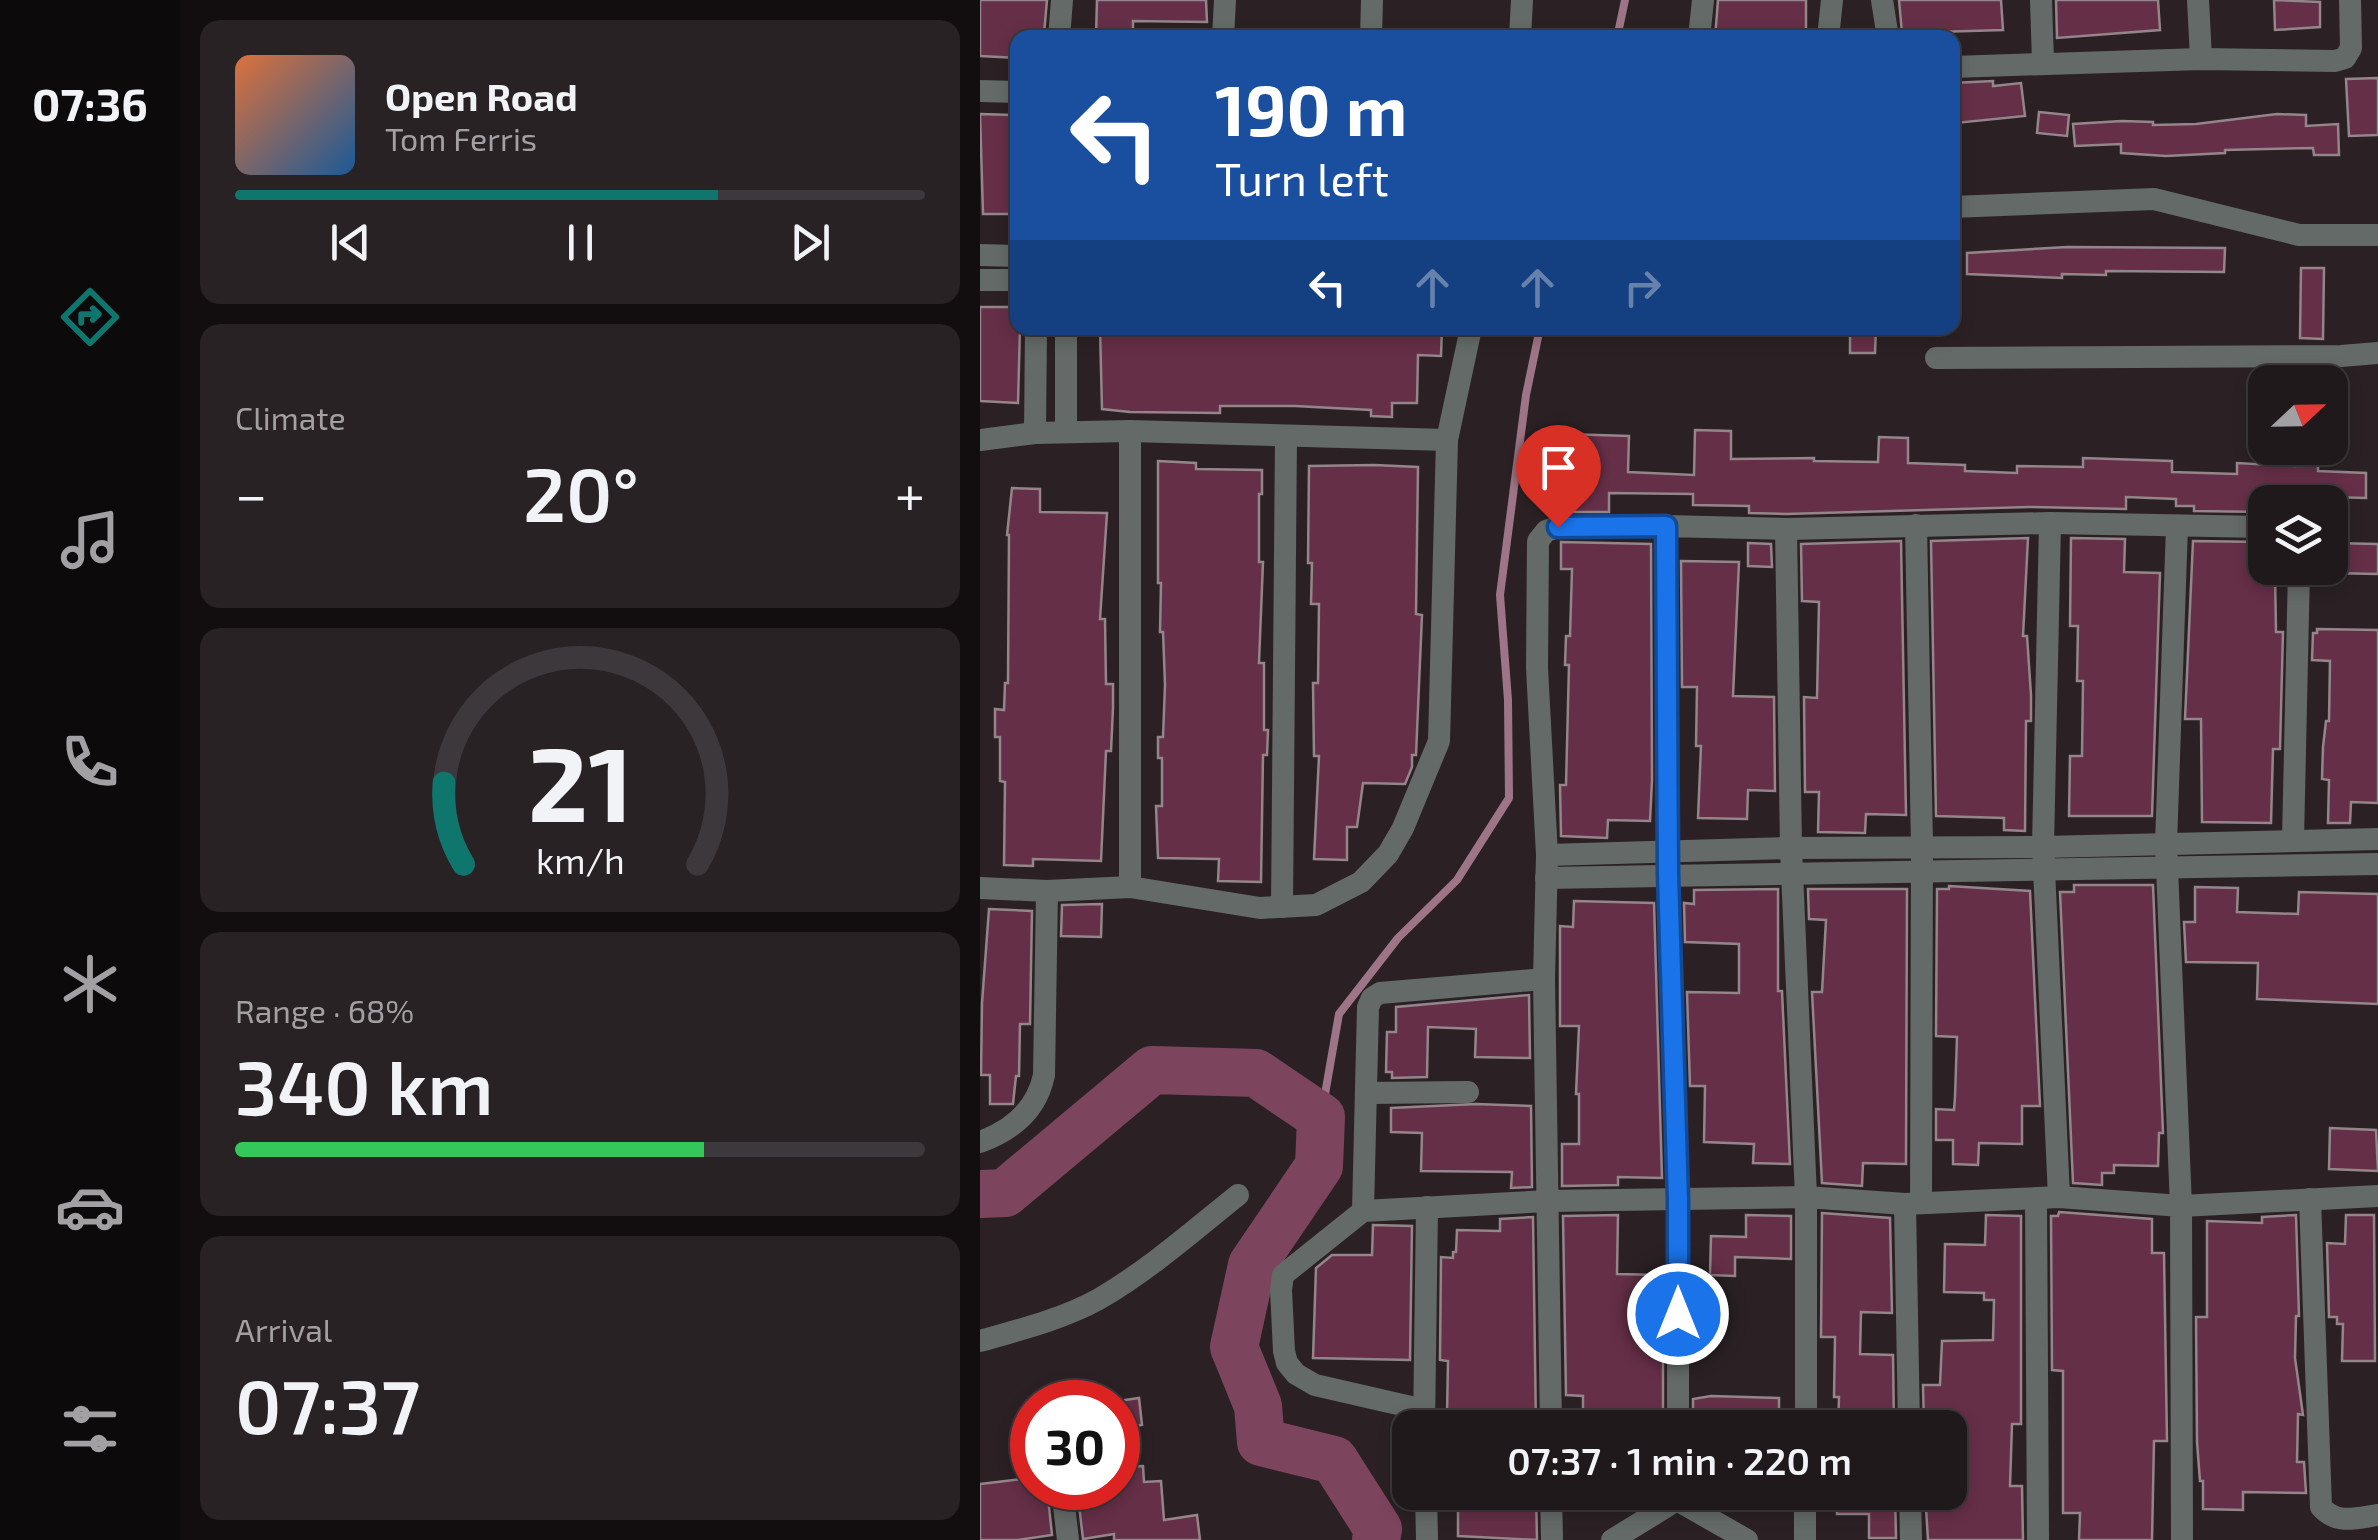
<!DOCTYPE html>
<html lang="en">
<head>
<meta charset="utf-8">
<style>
  body { margin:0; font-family:"Exo 2",sans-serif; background:#282225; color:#f1f3f6; height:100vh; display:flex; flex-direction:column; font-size:38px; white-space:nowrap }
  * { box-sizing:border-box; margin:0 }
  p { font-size:32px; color:#a2a0a3 }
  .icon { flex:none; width:55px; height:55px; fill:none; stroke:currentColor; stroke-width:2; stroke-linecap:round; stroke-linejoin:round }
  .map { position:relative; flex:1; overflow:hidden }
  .details { display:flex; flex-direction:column; gap:20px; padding:20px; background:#120e0f; width:800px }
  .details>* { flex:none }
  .guide { position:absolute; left:30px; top:30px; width:950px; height:305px; border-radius:20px; box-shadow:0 5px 15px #0003,0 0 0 2px #3d383b; background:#1a4fa0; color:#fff; overflow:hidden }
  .needle { width:65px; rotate:68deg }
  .fabs { position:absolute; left:1268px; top:365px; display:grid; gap:20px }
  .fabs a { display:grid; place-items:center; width:100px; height:100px; border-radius:20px; background:#20191c; box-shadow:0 5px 15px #0003,0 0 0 2px #3d383b; font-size:50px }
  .speed { position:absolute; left:30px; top:1380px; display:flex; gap:20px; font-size:50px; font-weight:700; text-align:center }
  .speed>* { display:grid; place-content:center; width:130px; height:130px; border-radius:50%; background:#20191c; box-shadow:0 5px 15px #0003,0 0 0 2px #3d383b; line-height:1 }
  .speed .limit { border:15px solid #d22; background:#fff; color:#111 }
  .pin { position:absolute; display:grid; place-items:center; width:85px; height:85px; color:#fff; margin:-102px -42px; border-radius:50% 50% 50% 0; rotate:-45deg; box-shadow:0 0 10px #0007 }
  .pin .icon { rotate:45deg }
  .me { position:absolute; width:110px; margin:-55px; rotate:0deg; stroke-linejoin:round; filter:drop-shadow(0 0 8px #0008) }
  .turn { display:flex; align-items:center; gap:35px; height:210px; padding:0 40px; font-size:45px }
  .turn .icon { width:130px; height:130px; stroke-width:2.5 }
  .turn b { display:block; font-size:70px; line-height:85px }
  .lanes { display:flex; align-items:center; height:95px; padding:0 40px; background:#0003; justify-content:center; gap:50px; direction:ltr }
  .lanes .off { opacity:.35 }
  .big { font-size:75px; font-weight:600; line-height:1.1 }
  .details .card { flex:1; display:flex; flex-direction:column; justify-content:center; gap:15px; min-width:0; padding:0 35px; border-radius:20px; background:#282225 }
  .details .dial { align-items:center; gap:0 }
  .dial svg { height:260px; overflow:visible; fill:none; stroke:#3d383b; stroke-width:7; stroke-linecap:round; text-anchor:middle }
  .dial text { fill:#f1f3f6; stroke:none }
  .song { display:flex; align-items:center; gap:30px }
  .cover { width:120px; height:120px; border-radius:15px; background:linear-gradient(135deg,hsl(20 70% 55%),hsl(210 70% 35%)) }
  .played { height:10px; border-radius:5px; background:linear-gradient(90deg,#0f766e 70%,#3d383b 70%) }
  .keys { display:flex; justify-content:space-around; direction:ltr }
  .heat { display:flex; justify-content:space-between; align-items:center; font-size:55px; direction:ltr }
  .charge { height:15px; border-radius:8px; background:linear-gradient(90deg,#34c759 68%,#3d383b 0) }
  .trip { position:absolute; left:412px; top:1410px; width:575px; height:100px; border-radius:20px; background:#20191c; box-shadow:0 5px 15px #0003,0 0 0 2px #3d383b; font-weight:600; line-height:100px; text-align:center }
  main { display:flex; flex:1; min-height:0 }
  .tabs { display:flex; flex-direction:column; width:180px; justify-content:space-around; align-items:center; background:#0d0a0b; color:#a2a0a3 }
  .tabs .icon { width:70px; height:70px }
  .tabs .on { color:#0f766e }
  .tabs b { font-size:45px; color:#f1f3f6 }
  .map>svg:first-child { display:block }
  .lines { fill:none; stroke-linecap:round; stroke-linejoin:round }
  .stream { stroke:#9e7586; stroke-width:8 }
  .river { stroke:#7d455d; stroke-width:48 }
  .building { fill:#652f47; stroke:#93858a; stroke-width:2.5 }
  .street { stroke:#646a68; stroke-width:22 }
  .route-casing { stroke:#114b97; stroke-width:25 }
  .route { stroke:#1a73e8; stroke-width:18 }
</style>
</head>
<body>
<main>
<nav class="tabs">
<b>07:36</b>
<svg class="icon on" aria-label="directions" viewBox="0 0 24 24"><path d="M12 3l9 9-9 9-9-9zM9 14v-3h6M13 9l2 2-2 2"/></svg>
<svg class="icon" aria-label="music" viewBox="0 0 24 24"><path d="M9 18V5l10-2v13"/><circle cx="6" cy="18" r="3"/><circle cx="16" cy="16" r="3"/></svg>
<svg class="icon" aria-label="phone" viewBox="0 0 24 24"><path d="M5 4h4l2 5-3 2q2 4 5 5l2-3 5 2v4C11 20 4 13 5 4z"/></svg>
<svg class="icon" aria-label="climate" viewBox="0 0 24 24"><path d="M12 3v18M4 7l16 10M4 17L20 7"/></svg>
<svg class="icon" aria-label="car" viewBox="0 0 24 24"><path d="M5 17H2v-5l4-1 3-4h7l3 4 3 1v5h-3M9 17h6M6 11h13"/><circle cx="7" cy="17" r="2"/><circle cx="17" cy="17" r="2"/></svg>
<svg class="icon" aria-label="filters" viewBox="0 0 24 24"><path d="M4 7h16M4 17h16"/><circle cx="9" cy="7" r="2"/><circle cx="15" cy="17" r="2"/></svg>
</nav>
<section class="details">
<div class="card">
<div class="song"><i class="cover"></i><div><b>Open Road</b><p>Tom Ferris</p></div></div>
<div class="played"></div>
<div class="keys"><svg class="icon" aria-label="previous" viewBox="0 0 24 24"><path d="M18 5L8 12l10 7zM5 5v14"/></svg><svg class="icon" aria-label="pause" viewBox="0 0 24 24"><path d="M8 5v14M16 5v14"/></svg><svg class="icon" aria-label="next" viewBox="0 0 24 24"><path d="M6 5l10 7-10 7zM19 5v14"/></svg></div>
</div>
<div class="card"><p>Climate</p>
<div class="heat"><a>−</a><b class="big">20°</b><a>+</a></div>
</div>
<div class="card dial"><svg viewBox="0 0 100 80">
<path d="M14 69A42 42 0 1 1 86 69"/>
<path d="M14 69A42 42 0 0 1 8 44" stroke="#0f766e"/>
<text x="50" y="56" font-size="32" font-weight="700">21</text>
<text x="50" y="72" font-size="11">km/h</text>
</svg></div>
<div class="card"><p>Range · 68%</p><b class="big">340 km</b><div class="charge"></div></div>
<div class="card"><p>Arrival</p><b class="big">07:37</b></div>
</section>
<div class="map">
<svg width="1398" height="1540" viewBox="0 0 1398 1540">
  <rect width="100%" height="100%" fill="#2b2125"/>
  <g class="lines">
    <g class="stream">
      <path d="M637,38l8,-38"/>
      <path d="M341,1117l18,-103 59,-76 59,-58 52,-82 -1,-98 -8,-105 26,-200 14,-67"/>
    </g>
    <path class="river" d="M0,1194l25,-1 147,-123 104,3 65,44 -2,49 -67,99 -18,82 24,59 3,36 73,18 44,69 -2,11"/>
  </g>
  <g class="building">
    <path d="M0,0h67l-3,34h-26v24l-38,-2z"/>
    <path d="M117,0h109l1,22 -74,-1v16l-37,-1z"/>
    <path d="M738,0h88v34l-91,4z"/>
    <path d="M919,0h102l2,30 -101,3z"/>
    <path d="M1076,0h102l2,30 -103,8z"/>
    <path d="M1294,0l46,2v25l-45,3z"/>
    <path d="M1398,78v57l-29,1 -3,-57z"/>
    <path d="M1013,81v5l28,-3 4,33 -69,7 -4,-40z"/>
    <path d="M1059,112l30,3 -2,21 -30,-3z"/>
    <path d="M0,114l32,1 -1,56h7v43h-35z"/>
    <path d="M1297,114l29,1v11l32,-2 1,31h-25l-1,-7 -88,2v3l-59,3 -45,-3v-9l-46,2 -2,-22 49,-3 31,1v3l43,-1z"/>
    <path d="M1087,247l158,1 -1,24 -118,-1v4l-44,-1v4l-95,-4v-21z"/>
    <path d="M1321,268h23l-1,71 -23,-1z"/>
    <path d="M0,307h38v21h2l-2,75 -38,-2z"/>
    <path d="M120,328h342l-1,28 -23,-1 -1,48h-25v14l-21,-1v-6l-76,-4h-75v7l-90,-1 -28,-3z"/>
    <path d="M870,328h26l-1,25h-25z"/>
    <path d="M715,430l36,1v28l83,-1v3l64,1 1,-25 29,1v25l57,2v6l52,2v-7l66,1v-9l89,3v11l65,2v-11l58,3v-18h23v23l48,2v25l-73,-2v6h-28v10l-71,-1v-5h-18v-7l-50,-2v12l-97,-2 -243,7 -37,-1v-7l-56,-1v-11l-84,-1v19h-35l1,-53h-11l1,-25 64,2 -1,36 66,3z"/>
    <path d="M178,461l38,2v6l66,1v24h-3v68h4l-4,101h5v67h4l-1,25h-4l-2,127 -43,-1 1,-22 -61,-1 -2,-52h6v-48h-4v-21h5l2,-52 -2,-53h-3l1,-49h-3z"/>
    <path d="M394,465l44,2 -2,147 6,1 -6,140h-4v12l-7,17 -42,-1 -6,44h-10v33l-33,-1 5,-103h-5l-1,-73h5l1,-79h-8l1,-41h-4l1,-97z"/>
    <path d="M32,488l28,1v23l67,1 -7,106h5l1,65h7v24l-2,43h-5l-5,110 -68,-2v7l-29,-1 1,-83 -5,-1v-44h-5v-28l9,1 1,-27h3l1,-148h-2z"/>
    <path d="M1048,538l-5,98h4l4,59v26h-5l-1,110 -21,-1v-12l-68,-2 -5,-275z"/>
    <path d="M1091,538l54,1 -1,33 36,1 -8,243h-83l1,-60h12l1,-75h-6l1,-55h-8z"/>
    <path d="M921,541l5,274 -40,-1 -1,19 -47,-1 1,-40h-14l-1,-95 13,1 2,-96 -17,-1 -1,-57z"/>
    <path d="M1213,541l72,1v29l10,1 1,60h7l-3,117h-7l-2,74 -69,-1 -1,-103h-16z"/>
    <path d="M581,542l90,2 1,236 -2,41 -42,-1 -1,18 -46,-2 -1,-51h6l3,-120h-4l1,-29h4l2,-67h-11z"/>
    <path d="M768,543l23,1 1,23 -24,-1z"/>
    <path d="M1350,543l48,1v30l-48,-1z"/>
    <path d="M701,561l58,1 -6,134 41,1 1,94 -27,-1 -1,29 -49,-1 3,-72h-5l1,-59h-15z"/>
    <path d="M1337,629l61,1v173l-27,-1 -1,21h-22l1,-43 -7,-1 1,-32 3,-26h3l1,-60 -18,-1 1,-27h4z"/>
    <path d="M1094,885h79l10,248h-4l-1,33 -44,-1v8h-12v12l-29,-2 -13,-291h14z"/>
    <path d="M969,886l81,5 10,215h-18v38l-43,-1 -1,22 -25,-1v-24h-17v-31l18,1 1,-13 2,-60 -21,-1 1,-147h12z"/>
    <path d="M1215,887l43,1 -1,24 61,2 1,-22 79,2v110l-121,-5 1,-36 -72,-1 -2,-40h11z"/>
    <path d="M798,889v102h4l8,173 -37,-1 1,-19 -50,-2 1,-56h-15l-3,-94 52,1v-49l-54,-2 -1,-39 10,1v-14z"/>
    <path d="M828,889h99l-1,275 -43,-1 -1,23 -40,-3 -10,-191h10l4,-72 -17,-1z"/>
    <path d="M594,901l80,2 8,275 -44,-1v8l-56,1v-42h17v-50h-3l3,-68h-19v-100l13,1z"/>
    <path d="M122,904l-1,33 -40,-1 1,-31z"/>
    <path d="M9,909l43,2 -2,113h-10l-1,52h-3l-3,28h-23v-29h-9l1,-72z"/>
    <path d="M549,995l1,63 -55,-1 1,-28 -48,-2 -1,50 -35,1v-6h-6l1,-40h9v-25z"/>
    <path d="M496,1104l55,2 1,81 -21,1 1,-16 -91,-1 1,-38 -31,-1v-24z"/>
    <path d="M1350,1128l46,2 2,41 -49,-2z"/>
    <path d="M1079,1212l93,7v34h12l3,188h-13l-2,99h-73l1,-27h-17v-142l-11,-1 -1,-154h7z"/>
    <path d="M842,1213l68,5 2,95 -31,-1 -1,42 33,1 1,73h-56l1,-31h-5l1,-60h-14z"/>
    <path d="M638,1215l-1,59 46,1v153h-80v-32l-17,-1 -3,-179z"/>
    <path d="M766,1215l45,1v43l-56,-2v19l-25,-1 1,-39 35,1z"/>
    <path d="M1006,1215l35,1v208h-9l-2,62h12l1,54h-95l-3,-48h25v-64h-26l-1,-43h17l2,-44 51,-1 1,-40h-10v-7l-40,-1 1,-48 40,1z"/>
    <path d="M1316,1215l3,101h-3l-1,42 8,57 -5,-1 -1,48h7l2,31 -63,-1v18l-40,-1v-28h-3l-3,-39 -1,-125h11v-96l55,2v-6z"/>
    <path d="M1366,1215h28l1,146h-33l1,-37h-6v-7h-8l-2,-74 18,1z"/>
    <path d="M553,1217l3,211h-80v-13h-9l1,-54 -8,-1 1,-103 12,1v-6h3l1,-22 43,1v-12z"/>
    <path d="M393,1225l39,1 -2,134 -97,-2 3,-90 16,-13h40z"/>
    <path d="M731,1396l68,2v26l-86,4v-29z"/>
    <path d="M159,1398l3,27 -24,3v-27z"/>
    <path d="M163,1466l1,16 17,-1 3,39 33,-5 3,25h-86v-6l-31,5 -6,-51h41v-21z"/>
    <path d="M52,1478v10h15l5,47 -34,5h-38v-56z"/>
    <path d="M527,1492h29l1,48 -79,-4v-43z"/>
    <path d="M857,1492h58l1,46h-27v-24h-32z"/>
  </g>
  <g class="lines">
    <g class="street">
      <path d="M902,0l6,38"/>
      <path d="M1061,0l2,62"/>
      <path d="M1218,0l3,59"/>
      <path d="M79,38l3,-38"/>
      <path d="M243,38l2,-38"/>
      <path d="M391,38l1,-38"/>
      <path d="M540,38l2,-38"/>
      <path d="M719,38l4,-38"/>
      <path d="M848,38l4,-38"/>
      <path d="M972,67l249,-8 134,2 10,-3 6,-10 -1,-48"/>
      <path d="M0,91l38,1"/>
      <path d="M972,207l202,-8 145,36h79"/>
      <path d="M0,255l38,1"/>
      <path d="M0,280h38"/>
      <path d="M86,328v104"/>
      <path d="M956,358l405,-2 37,-3"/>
      <path d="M55,433l1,-105"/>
      <path d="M0,440l55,-7 95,-2 317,9"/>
      <path d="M1070,523l-7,324 16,350"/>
      <path d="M936,525l6,321 -1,357"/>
      <path d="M1197,526l-11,318 15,362 197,-10"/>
      <path d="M806,529l5,319 15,349v231"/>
      <path d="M1313,840l6,-272"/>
      <path d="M567,855l244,-7 252,-1 335,-8"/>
      <path d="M566,878l832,-14"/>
      <path d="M150,887v-456"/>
      <path d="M0,888l67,3 83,-4 130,21 56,-3 45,-23 27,-28 15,-26 36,-87 8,-301 24,-112"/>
      <path d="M302,907l4,-471"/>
      <path d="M387,1093l101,-1"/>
      <path d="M0,1142c33,-12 57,-33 64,-67l3,-184"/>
      <path d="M1330,1199l11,308c16,18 35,11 57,8"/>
      <path d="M1056,1200l2,340"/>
      <path d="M925,1204l4,224"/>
      <path d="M383,1211l5,-204 4,-9 8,-5 164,-14"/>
      <path d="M0,1341c39,-11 83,-22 119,-42 50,-29 94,-68 139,-104"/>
      <path d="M444,1410l-109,-25 -19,-11 -9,-11 -3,-12 -3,-61 2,-15 80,-64 186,-10 257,-4 99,7 154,-7 122,9 1,334"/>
      <path d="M444,1428l3,-221"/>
      <path d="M571,1428l-7,-449 3,-124 -10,-187 1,-127 8,-10 12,-4 108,-1"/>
      <path d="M698,1428v-228l-10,-326 -2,-348 120,3 264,-6 215,4"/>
      <path d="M82,1488l6,52"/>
      <path d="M446,1492l1,48"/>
      <path d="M571,1492l1,48"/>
      <path d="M930,1492l1,48"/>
      <path d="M695,1499l72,41"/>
      <path d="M632,1540l57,-35 9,-13"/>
      <path d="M825,1540v-48"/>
    </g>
  </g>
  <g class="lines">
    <g class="route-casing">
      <path id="route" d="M578,527l108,-1 2,348 10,326v114"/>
    </g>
    <use href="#route" class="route"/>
  </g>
</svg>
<div class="fabs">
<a><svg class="needle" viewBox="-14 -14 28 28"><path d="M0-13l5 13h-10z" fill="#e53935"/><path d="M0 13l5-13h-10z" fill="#a2a0a3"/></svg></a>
<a><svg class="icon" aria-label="layers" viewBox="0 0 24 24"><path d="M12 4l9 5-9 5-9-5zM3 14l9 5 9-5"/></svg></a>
</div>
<div class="speed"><div class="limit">30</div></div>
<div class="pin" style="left:578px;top:527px;background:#d93025"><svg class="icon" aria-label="arrive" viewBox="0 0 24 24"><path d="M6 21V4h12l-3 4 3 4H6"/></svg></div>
<svg class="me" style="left:698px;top:1314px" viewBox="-20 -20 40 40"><circle r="17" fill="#1a73e8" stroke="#fff" stroke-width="3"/><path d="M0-11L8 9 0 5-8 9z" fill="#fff"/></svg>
<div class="trip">07:37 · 1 min · 220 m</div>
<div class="guide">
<div class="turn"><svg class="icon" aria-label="left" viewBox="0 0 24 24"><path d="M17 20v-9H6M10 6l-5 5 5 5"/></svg><div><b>190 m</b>Turn left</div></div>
<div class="lanes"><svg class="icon" aria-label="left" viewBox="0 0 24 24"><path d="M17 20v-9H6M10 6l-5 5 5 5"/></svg><svg class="icon off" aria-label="ahead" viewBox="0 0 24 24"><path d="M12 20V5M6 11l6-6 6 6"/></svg><svg class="icon off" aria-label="ahead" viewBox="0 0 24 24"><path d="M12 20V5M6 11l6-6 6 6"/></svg><svg class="icon off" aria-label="right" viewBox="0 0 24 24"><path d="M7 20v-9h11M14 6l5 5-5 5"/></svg></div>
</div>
</div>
</main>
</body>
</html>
